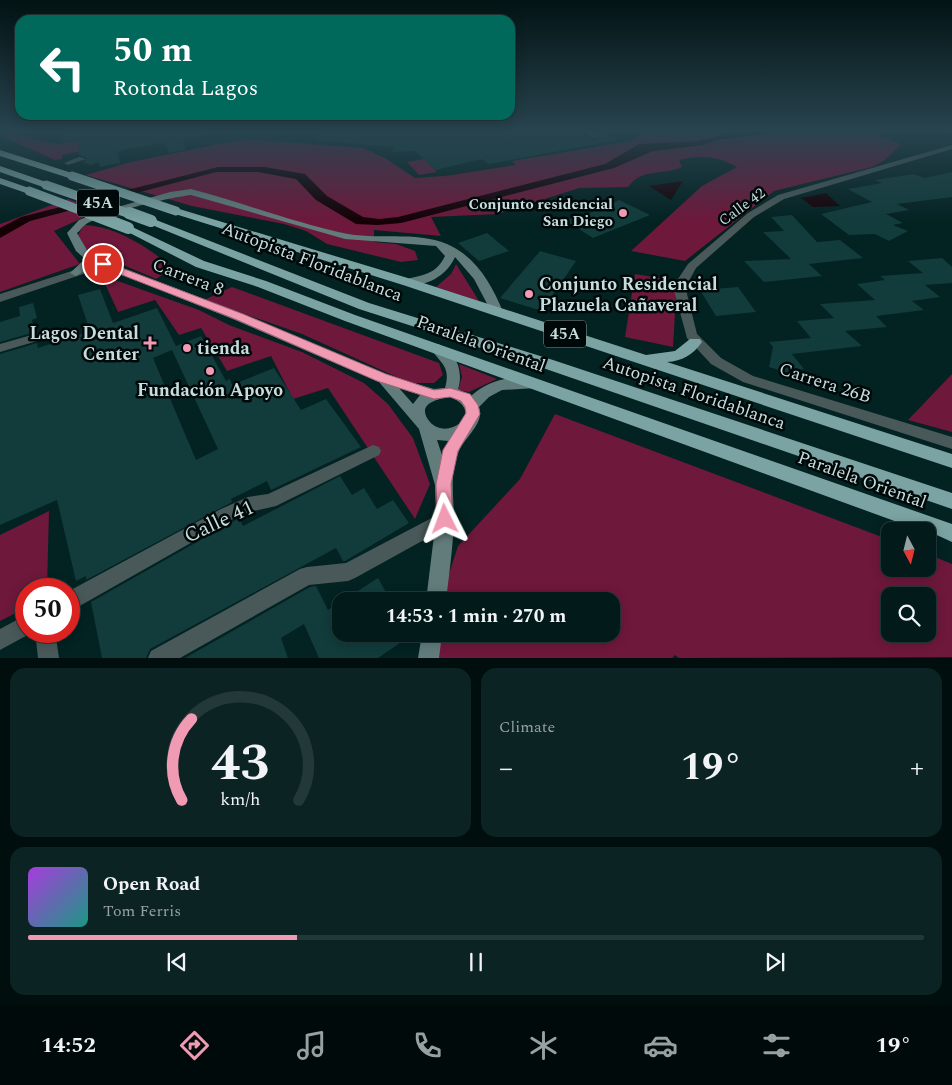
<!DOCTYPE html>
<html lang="en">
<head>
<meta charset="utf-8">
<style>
  body { margin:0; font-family:Spectral,serif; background:#0c2323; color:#f1f3f6; height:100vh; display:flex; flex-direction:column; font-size:19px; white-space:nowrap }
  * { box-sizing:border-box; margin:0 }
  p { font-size:16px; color:#96a1a2 }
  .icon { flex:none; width:28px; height:28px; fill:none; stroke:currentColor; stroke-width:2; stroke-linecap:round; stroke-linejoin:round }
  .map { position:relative; height:658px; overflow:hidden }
  .drawer { display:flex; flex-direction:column; gap:10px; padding:10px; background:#010e0e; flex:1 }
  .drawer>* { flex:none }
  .banner { position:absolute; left:15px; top:15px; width:500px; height:105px; border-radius:15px; box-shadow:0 2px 12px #0003,0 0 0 1px #233839; background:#00695c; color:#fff; overflow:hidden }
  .needle { width:32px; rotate:173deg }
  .fabs { position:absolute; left:881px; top:522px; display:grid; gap:10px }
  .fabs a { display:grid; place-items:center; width:55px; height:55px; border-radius:10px; background:#021a1a; box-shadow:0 2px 12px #0003,0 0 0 1px #233839; font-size:25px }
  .speed { position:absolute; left:15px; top:578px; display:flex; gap:10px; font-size:25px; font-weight:700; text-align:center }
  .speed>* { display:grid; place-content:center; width:65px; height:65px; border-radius:50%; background:#021a1a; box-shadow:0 2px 12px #0003,0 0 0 1px #233839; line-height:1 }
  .speed .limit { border:8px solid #d22; background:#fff; color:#111 }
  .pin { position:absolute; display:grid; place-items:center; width:42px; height:42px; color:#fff; margin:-21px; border:2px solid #fff; border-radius:50%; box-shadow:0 1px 5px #0007 }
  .me { position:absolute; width:55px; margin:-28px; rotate:357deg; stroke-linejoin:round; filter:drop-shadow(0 0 4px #0008) }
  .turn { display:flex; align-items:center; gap:18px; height:105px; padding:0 15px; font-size:22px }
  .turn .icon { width:65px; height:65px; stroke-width:2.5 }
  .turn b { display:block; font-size:35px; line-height:42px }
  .big { font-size:38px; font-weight:700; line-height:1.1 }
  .drawer .tile { flex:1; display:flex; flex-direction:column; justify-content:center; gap:8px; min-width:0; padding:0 18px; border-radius:15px; background:#0c2323 }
  .drawer .dial { align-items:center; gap:0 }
  .dial svg { height:130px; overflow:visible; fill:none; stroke:#233839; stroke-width:7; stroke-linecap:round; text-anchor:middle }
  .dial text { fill:#f1f3f6; stroke:none }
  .song { display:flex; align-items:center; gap:15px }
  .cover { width:60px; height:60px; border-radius:8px; background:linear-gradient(135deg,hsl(280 70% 55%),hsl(170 70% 35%)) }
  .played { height:5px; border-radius:2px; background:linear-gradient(90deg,#f19ab3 30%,#233839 30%) }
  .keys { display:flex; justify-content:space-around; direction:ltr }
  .heat { display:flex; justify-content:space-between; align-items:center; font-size:28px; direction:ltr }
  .drawer .tiles { flex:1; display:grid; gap:10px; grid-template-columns:1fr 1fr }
  .tile:last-child { grid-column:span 2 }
  .trip { position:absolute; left:332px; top:592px; width:288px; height:50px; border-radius:15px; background:#021a1a; box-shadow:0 2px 12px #0003,0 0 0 1px #233839; font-weight:700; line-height:50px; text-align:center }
  .dock { display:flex; height:80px; justify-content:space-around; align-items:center; background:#010a0a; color:#96a1a2 }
  .dock .icon { width:35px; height:35px }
  .dock .active { color:#f19ab3 }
  .dock b { font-size:22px; color:#f1f3f6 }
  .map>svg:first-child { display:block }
  .green { fill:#6e183b; fill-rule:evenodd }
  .water { fill:#150006 }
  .building { fill:#123b3b; fill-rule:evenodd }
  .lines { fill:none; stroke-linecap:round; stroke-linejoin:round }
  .minor { fill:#495959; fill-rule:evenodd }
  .tertiary { fill:#495959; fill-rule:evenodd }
  .secondary { fill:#627c7c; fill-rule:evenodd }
  .trunk { fill:#7ca3a3; fill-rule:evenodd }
  .trunk-bridge-far1 { stroke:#7ca3a3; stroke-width:9 }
  .trunk-bridge { stroke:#7ca3a3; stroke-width:12 }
  .route { fill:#f19ab3; stroke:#9d6474 }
  .poi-dot { fill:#f19ab3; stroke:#00090a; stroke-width:2 }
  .labels { text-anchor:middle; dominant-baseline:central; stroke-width:5; stroke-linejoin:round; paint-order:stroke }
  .far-poi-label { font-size:15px; font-weight:bold; fill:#c8dcdc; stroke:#00090a; text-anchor:end }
  .far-street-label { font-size:15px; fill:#c8dcdc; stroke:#00090a }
  .shield { fill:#00090a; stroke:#8c9d9d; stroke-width:1 }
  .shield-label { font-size:16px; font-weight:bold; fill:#c8dcdc }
  .street-label { font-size:18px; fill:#c8dcdc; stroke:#00090a }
  .poi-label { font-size:18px; font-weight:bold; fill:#c8dcdc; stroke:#00090a; text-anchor:start }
  .near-street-label { font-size:21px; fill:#c8dcdc; stroke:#00090a }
</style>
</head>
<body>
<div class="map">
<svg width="952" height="658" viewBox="0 0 952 658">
  <rect width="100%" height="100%" fill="#032222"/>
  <g class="green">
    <path d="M6,130h15l-2,3c7,5 28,9 38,11l61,-10 1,10 -57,11v4l-7,1 -49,-22z"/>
    <path d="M652,130h42l17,5 17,-5h135l38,14 -16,16 -13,7 -98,24 -89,70 -54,-10 71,-65 35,-19c-20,-11 -35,-12 -58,-7l3,7c-20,9 -39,0 -54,20l-49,1 -81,26 -67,3 10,19 -67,-6v12l22,2 19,7 3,9 -17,2 -74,-18 -21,-13 -22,-7 -92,-18 -106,-31 45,-13 113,-23 119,9 22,10 30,20 30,-2 71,-11 -4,-4 119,-20z"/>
    <path d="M424,159l13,13 -18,3 -12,-13z"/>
    <path d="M68,199l32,11 -46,21 26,33 -80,28v-68z"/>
    <path d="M84,225c32,1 65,23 89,43l-17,11 -70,-30 -8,-14z"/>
    <path d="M456,264l23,37 -43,-14 15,-13z"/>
    <path d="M635,274l42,7 -4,66 -48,-10z"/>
    <path d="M101,275l98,35 30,15 73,27 62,31 24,21 25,34 17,46 -15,35 -87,-131 -35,11 -22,-43 -44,15 -26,-43 -22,7 -24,-35 -37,12z"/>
    <path d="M232,287l207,76 4,12 -9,8h-24l-108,-49 -98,-34z"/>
    <path d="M459,364l38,15 -28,13 -11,-2 4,-13z"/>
    <path d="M952,374v58l-44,-12z"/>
    <path d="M555,414l335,126v29h38v-15l24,10v93l-273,1 -4,-3 -3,3h-249l7,-24h181v-33h-171l18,-55 62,-67zM890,596h38v38h-38z"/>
    <path d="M49,511l-2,78h-21v19l-26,13v-86z"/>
  </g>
  <g class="water">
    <path d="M777,130h20l-81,10 -12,5 -51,6 -39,17 -213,55 -23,2 -22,-1 -40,-24 -20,-21 -38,-7h-42l-186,49 -30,17v-10l21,-11 197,-50h47l40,7 22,22 36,21 16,2 19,-2 207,-53 34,-20 59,-3 37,-9z"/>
    <path d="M683,181l-12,19 -22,-14z"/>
    <path d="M826,193l14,13 -27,1 -12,-9z"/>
  </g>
  <g class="building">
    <path d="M64,130h142v6l-24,4 4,9 -17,4 -4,-10 -43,7 -4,2 2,11 -20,4 -1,-5 -8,3 -8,-3 5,-4 -9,-3 -1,-15 -15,2z"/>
    <path d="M324,130h255l15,10 8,-4 -9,-6h2l23,10 -129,24 -8,-5 -45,11 -21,-19 -23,1 2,-5 -82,-7z"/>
    <path d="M952,172v25l-55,7 12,6 -23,4 17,9 -10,2 15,6 -19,10 -14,-7 -26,1 -28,-21 51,-12 -24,-13 34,-6 -7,-3 39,-6 10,4z"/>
    <path d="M619,200l31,15 -57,23 -28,-18 23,-6z"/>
    <path d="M792,215l25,27 23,-2 23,18 -54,6 13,12 -58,6 -20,-21 47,-2 -28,-27 21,-1 -13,-14z"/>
    <path d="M487,233l22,18 -30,10 -21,-18z"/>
    <path d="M540,251l36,10 -34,50 -42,-13z"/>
    <path d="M942,258l10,9v16l-27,2 15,12 -28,4 12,9 -48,6 11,11 -42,4 17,15 -70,8 12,15 -10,1 -5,3 -20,-6 4,-20 -4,-5 42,-4 -14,-17 37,-3 -14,-14 55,-4 -18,-16 28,-4 -5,-4 43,-3 -15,-12z"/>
    <path d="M738,287l18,25 -40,4 -16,-26z"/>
    <path d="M100,289l13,34 44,-15 19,38 25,-10 25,45 4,-2 2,6 42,-17 27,42 25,-11 35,48 -90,43 -4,-9 -36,18 1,3 -146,78v-4l-10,5 -19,-81 -57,25v-171l37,-11 1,5 52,-17 -12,-36zM172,350l46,99 -22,11 -43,-102z"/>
    <path d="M33,303l4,15 -5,2 3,12 -35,10v-20l20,-6 -1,-9z"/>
    <path d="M340,476l12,19 12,-7 13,21 16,-9 16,23 -64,38h-2l-7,-13 -186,101 -4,9h-44l-11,-56 143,-81 5,-3 4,8z"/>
    <path d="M378,578l13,23h-50v33h72l-35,24h-59l-15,-34 -23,14 7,20h-103l125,-71 6,-1 12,24z"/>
  </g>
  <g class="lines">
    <g class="minor">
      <path d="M581,130h9l10,6 -7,2z"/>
      <path d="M79,157l7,2 -18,6 -4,-2z"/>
      <path d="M103,261l5,3 -1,2 -107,36v-8z"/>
      <path d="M49,330l16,3 2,3 -2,3 -12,2 -9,-2 -44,13v-8z"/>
      <path d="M373,445l6,2 2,4 -2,4 -103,51 -26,6 -17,7 -164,93v-21l152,-82 27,-12 20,-3z"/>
      <path d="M445,511l6,2 3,6 -3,6 -96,53 -7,3 -39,4 -129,73h-32l3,-7 149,-82 7,-2 39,-4z"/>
      <path d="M26,615v16l7,1 -33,18v-21z"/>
      <path d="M35,631h20l4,27h-21z"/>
    </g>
    <g class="tertiary">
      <path d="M940,130h12v4l-11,-2z"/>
      <path d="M952,145v4l-168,50 -30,18 -58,51 -6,11 -3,15 10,40 24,24 32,18 199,61v12l-209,-67 -32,-18 -24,-26 -12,-44 3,-15 10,-15 60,-51 30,-18z"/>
    </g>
    <g class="secondary">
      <path d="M191,189c53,14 104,34 157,45 35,6 74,-4 105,13 25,13 40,40 50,65l-2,3h-8l-19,-36 -19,-22c-8,19 -31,32 -52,27l-2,-2 2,-2c19,-5 33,-5 42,-24l-9,-10 -91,-7 -154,-44c-20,2 -92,19 -106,30 -3,2 -5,6 -8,8l10,17 20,12 136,52 144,61 47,14 11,-1c6,-22 -4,-24 -15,-40l7,-4c19,5 27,28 21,45l13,7c17,-16 42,-22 65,-16l2,4 -2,4 -34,2 -13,7 -10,10c6,16 -14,30 -20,44 -10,23 -5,45 -5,69 -1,27 -5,55 -8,81h-20l10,-82 -1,-34 -16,-56 -40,-47 -144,-62 -142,-57 -2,4 -15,9 -6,-3 15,-14 -9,-8 -9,-18 12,-13 18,-7 73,-21zM399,388l21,7 -7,9zM450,397c37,15 -2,45 -20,25 -15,-18 7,-23 20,-25zM437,440l12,1 -7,14z"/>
      <path d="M422,634h20l-3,24h-21z"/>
    </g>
    <g class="trunk">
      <path d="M0,150l75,24 2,2 -8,2 -69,-22z"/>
      <path d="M0,166l49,17 2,2 -8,2 -43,-15z"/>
      <path d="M0,178l32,11 2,2 -5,3 -29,-10z"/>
      <path d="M176,208l235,71 235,76 29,-4 15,-12h10l2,3c-9,13 -20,19 -35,20l285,92v14l-549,-183 -231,-72 -1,-2z"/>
      <path d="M151,218l218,85 184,57 399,133v16l-409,-141 -184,-59 -212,-86 -1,-2z"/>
      <path d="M128,225l76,36 62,20 89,34 597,209v18l-24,-11h-6l-577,-210 -87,-34 -62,-20 -72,-37 -1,-2z"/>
    </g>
    <g class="trunk-bridge-far1">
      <path d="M72,176l104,35"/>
      <path d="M46,185l87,30"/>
      <path d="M29,191l64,24"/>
    </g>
    <g class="trunk-bridge">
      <path d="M89,213l39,15"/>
      <path d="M129,213l22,8"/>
    </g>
  </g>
  <linearGradient id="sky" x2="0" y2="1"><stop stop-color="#021313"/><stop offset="0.59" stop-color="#28444f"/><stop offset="1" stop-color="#28444f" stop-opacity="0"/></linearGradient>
  <rect width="952" height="222" fill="url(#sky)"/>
  <path class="route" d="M99,262h7l137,52 143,60 48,16 16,-2 20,6 8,11 2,9 -22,37 -7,33 2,35 -2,5 -6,2 -6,-2 -2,-5 -1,-35 7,-34 23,-37 -1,-6 -4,-6 -11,-4 -16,2 -57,-18 -142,-62 -136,-53z"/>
  <g class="poi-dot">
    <circle cx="623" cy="213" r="5"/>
    <circle cx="529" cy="294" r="5"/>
    <path d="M147.5 335.5h5v5h5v5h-5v5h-5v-5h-5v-5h5z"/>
    <circle cx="187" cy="348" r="5"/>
    <circle cx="210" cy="371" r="5"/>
  </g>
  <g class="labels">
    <g class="far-poi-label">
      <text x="613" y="204">Conjunto residencial<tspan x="613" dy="17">San Diego</tspan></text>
    </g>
    <g class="far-street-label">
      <text transform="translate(742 207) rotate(-36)">Calle 42</text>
    </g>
    <g class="shield">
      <rect x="77" y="189.5" width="42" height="27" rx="4"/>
      <rect x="544" y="320.5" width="42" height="27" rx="4"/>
    </g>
    <g class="shield-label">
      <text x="98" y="203">45A</text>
      <text x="565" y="334">45A</text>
    </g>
    <g class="street-label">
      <text transform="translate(312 262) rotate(21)">Autopista Floridablanca</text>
      <text transform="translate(188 277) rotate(21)">Carrera 8</text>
      <text transform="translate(481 344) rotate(20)">Paralela Oriental</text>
      <text transform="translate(825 383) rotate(18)">Carrera 26B</text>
      <text transform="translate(694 393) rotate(19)">Autopista Floridablanca</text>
      <text transform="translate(862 480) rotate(20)">Paralela Oriental</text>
    </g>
    <g class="poi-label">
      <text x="539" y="284">Conjunto Residencial<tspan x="539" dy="21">Plazuela Cañaveral</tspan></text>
      <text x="139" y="333" text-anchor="end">Lagos Dental<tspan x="139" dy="21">Center</tspan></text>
      <text x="197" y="348">tienda</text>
      <text x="210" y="390" text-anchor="middle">Fundación Apoyo</text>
    </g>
    <g class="near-street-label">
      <text transform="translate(219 522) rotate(-25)">Calle 41</text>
    </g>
  </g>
</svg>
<div class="fabs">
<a><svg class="needle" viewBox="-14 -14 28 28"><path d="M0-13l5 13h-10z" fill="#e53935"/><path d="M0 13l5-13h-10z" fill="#96a1a2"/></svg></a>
<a><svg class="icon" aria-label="search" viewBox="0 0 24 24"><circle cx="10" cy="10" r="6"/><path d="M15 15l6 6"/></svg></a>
</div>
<div class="speed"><div class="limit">50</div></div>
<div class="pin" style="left:103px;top:264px;background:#d93025"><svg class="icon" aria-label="arrive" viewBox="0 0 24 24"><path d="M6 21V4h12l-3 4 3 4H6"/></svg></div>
<svg class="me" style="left:445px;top:519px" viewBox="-20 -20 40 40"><path d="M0-17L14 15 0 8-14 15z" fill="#f19ab3" stroke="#fff" stroke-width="4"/></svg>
<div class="trip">14:53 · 1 min · 270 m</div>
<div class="banner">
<div class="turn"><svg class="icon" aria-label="left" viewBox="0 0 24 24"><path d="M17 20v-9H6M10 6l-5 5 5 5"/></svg><div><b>50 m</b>Rotonda Lagos</div></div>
</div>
</div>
<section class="drawer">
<div class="tiles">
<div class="tile dial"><svg viewBox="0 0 100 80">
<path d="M14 69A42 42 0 1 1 86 69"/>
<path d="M14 69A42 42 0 0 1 20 19" stroke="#f19ab3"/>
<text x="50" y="56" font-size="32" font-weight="700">43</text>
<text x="50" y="72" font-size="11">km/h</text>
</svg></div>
<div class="tile"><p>Climate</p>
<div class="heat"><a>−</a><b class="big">19°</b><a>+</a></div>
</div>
<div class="tile">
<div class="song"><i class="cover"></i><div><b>Open Road</b><p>Tom Ferris</p></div></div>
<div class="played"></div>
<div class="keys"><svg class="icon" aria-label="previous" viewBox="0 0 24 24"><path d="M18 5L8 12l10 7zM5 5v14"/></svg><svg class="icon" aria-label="pause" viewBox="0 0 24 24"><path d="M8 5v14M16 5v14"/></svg><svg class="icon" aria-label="next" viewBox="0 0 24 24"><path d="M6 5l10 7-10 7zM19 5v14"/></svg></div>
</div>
</div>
</section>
<nav class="dock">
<b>14:52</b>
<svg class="icon active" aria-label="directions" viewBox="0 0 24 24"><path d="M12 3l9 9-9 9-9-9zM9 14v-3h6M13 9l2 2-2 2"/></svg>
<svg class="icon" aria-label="music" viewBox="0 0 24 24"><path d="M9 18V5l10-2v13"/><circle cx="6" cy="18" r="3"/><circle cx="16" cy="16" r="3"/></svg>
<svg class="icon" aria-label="phone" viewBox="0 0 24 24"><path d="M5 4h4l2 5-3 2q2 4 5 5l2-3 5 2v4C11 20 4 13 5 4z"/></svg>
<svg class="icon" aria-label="climate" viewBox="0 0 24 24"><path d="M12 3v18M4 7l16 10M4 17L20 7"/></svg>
<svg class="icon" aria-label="car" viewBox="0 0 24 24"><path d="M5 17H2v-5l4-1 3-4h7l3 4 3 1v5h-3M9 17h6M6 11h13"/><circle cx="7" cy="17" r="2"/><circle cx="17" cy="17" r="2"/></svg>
<svg class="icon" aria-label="filters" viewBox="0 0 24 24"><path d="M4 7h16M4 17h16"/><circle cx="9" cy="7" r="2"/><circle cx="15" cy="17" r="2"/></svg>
<b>19°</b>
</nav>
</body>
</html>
